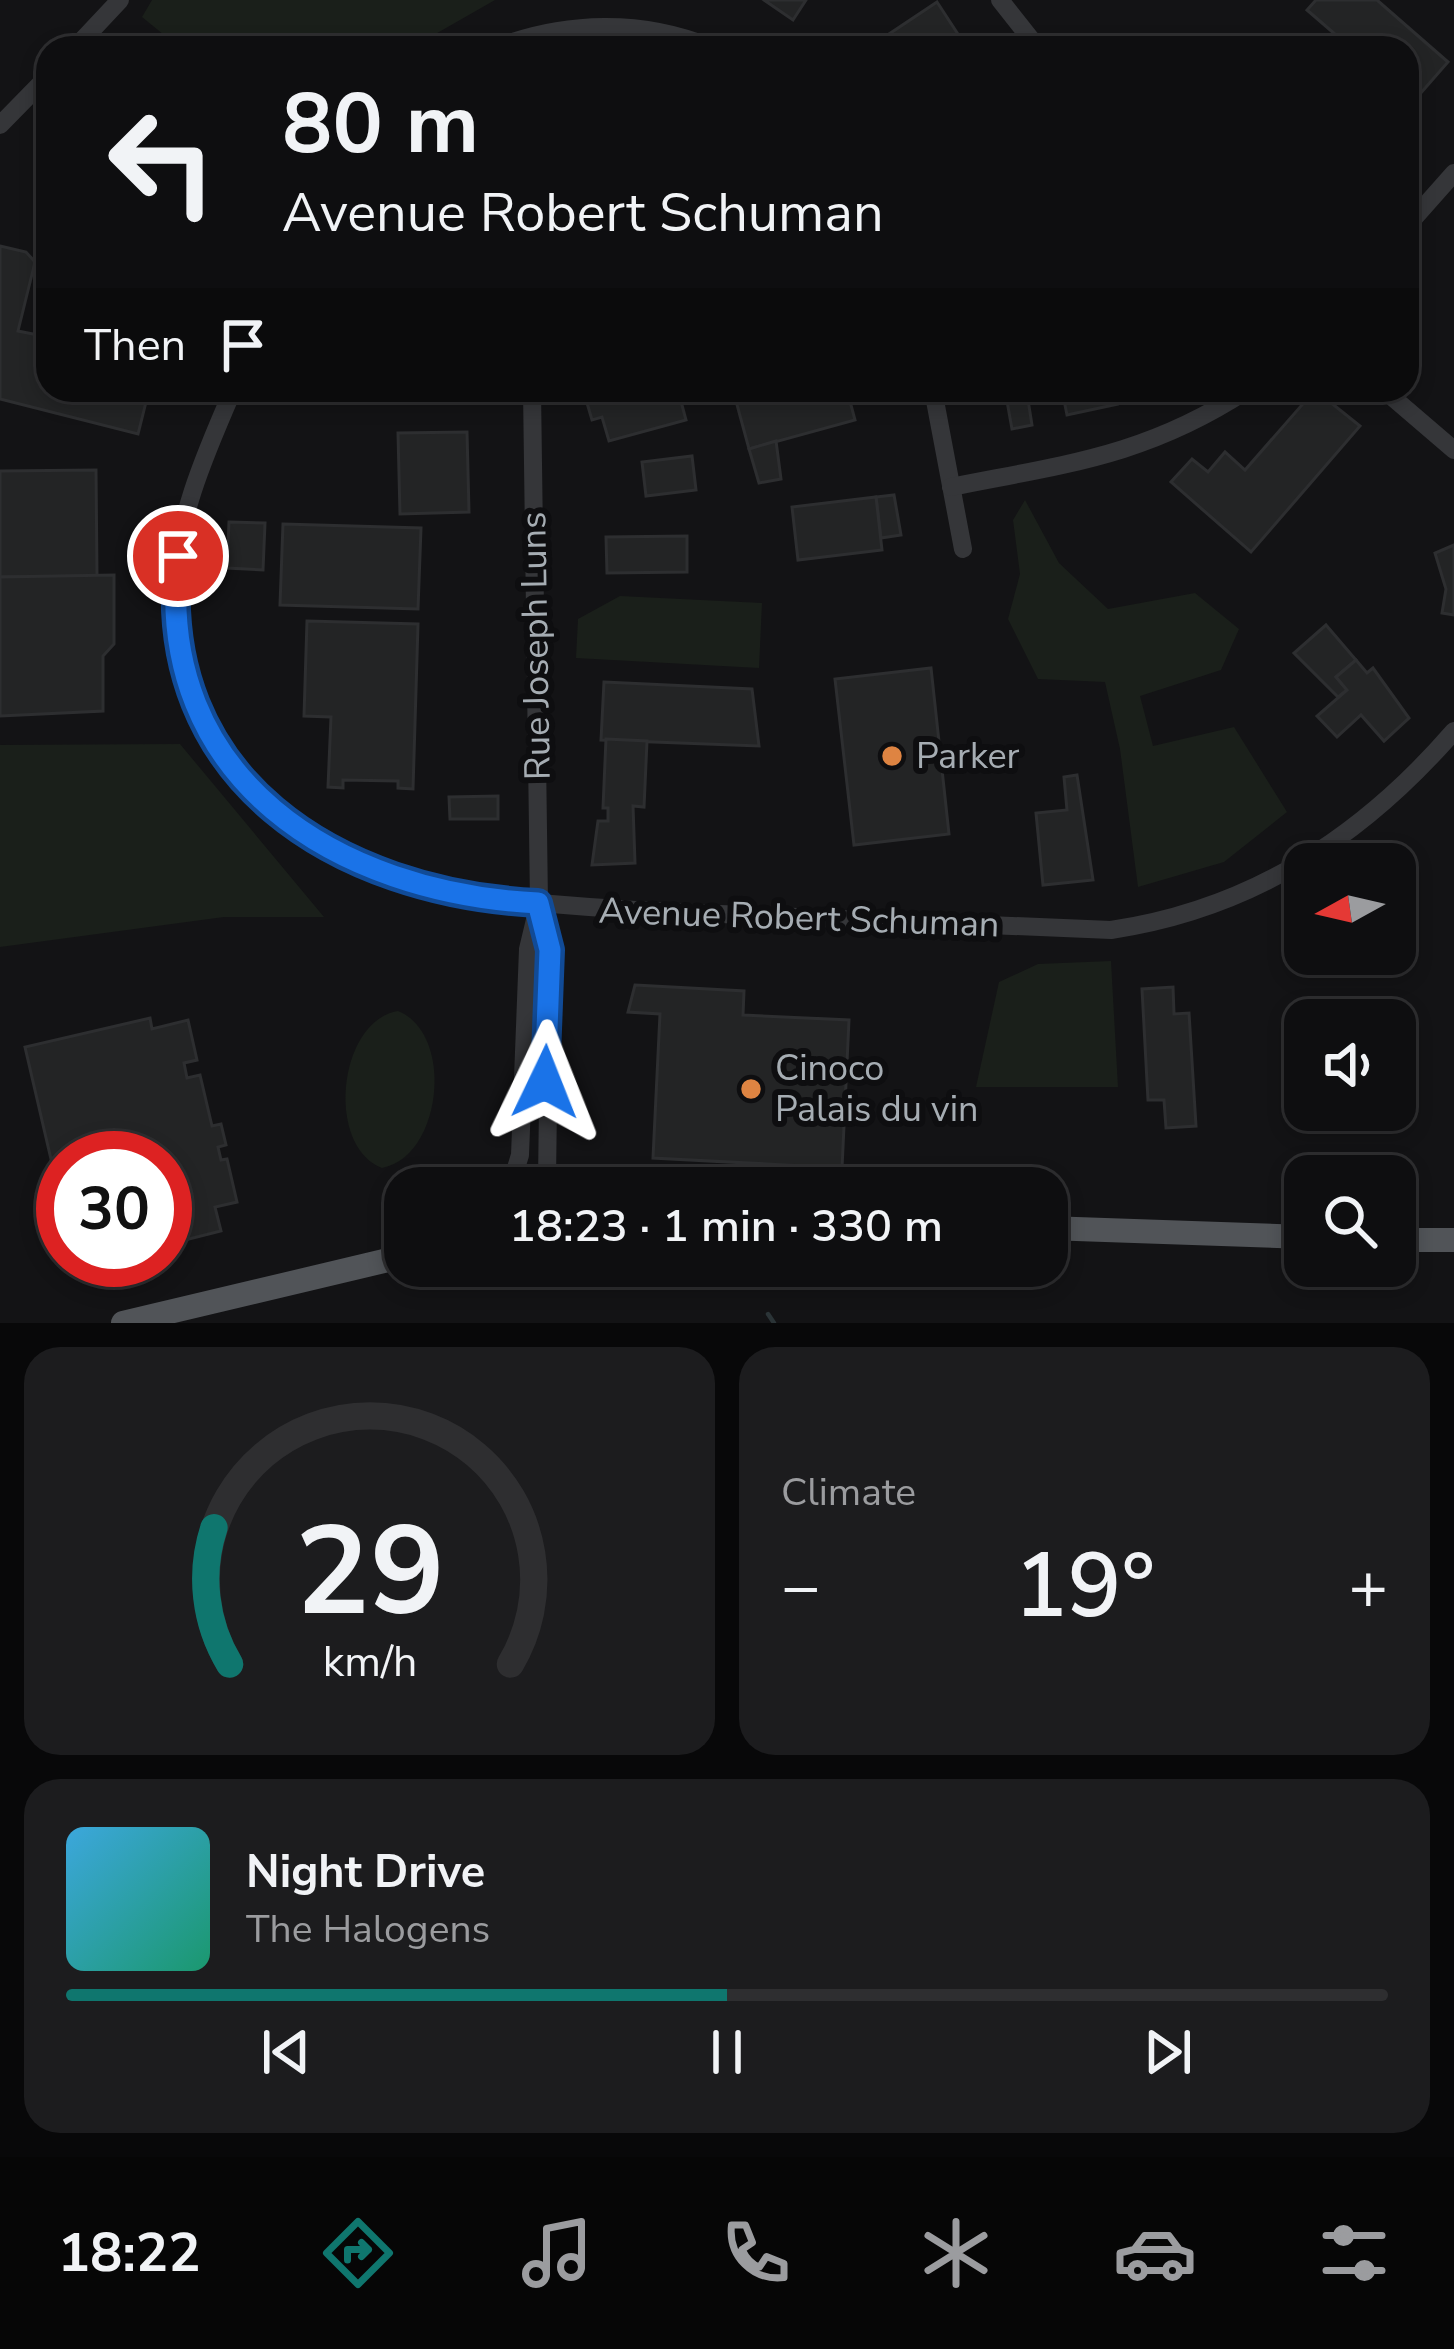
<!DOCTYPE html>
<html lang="en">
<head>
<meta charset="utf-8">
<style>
  body { margin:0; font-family:"Nunito Sans",sans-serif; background:#1c1c1e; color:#f1f3f6; height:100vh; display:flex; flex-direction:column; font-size:45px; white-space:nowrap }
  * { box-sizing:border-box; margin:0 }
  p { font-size:39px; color:#9b9c9f }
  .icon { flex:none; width:66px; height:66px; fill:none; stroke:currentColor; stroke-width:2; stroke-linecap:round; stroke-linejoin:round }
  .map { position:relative; height:1323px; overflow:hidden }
  .side { display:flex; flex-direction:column; gap:24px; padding:24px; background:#080809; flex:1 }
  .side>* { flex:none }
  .banner { position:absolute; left:36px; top:36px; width:1383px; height:366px; border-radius:36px; box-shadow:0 6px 18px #0003,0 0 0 3px #2e2e30; background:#0e0e10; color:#f1f3f6; overflow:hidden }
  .needle { width:78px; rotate:262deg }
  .tools { position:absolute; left:1284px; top:843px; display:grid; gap:24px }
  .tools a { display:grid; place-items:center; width:132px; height:132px; border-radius:24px; background:#0e0e10; box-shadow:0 6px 18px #0003,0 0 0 3px #2e2e30; font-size:60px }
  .speed { position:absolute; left:36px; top:1131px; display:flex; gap:24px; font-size:60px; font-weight:700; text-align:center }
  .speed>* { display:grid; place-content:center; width:156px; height:156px; border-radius:50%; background:#0e0e10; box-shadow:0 6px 18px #0003,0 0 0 3px #2e2e30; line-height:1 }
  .speed .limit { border:18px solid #d22; background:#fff; color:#111 }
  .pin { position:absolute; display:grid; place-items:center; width:102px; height:102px; color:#fff; margin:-51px; border:6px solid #fff; border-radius:50%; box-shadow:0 3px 12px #0007 }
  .me { position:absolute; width:132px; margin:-66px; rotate:2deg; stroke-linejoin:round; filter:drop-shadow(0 0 9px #0008) }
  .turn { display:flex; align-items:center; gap:42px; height:252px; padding:0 48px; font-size:54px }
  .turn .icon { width:156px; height:156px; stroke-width:2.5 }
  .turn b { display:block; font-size:84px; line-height:102px }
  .then { display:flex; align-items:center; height:114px; padding:0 48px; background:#0003; gap:24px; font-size:45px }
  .big { font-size:90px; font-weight:600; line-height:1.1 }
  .side .tile { flex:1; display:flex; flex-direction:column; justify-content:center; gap:18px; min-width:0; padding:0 42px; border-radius:36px; background:#1c1c1e }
  .side .dial { align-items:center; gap:0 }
  .dial svg { height:312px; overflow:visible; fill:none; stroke:#2e2e30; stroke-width:7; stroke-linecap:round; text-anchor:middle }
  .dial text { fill:#f1f3f6; stroke:none }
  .song { display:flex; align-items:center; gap:36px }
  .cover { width:144px; height:144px; border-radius:18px; background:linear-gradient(135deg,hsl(200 70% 55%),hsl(160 70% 35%)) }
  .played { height:12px; border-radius:6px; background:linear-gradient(90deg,#0f766e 50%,#2e2e30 50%) }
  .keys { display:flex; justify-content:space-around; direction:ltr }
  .heat { display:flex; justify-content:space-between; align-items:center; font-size:66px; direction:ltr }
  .side .tiles { flex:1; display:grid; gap:24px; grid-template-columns:1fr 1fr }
  .tile:last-child { grid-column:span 2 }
  .trip { position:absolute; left:384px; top:1167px; width:684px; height:120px; border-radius:36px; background:#0e0e10; box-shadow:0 6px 18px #0003,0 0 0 3px #2e2e30; font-weight:600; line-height:120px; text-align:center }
  .tabs { display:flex; height:192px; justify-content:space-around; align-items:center; background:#060606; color:#9b9c9f }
  .tabs .icon { width:84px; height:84px }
  .tabs .current { color:#0f766e }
  .tabs b { font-size:54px; color:#f1f3f6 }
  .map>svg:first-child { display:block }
  .green { fill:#1a1f1a }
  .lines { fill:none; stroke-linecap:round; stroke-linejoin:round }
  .stream { stroke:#2b3437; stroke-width:4.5 }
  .building { fill:#232425; stroke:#2d2e30; stroke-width:3 }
  .minor { stroke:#353639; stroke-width:18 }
  .major { stroke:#515458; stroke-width:24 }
  .route-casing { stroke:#114b97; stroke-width:30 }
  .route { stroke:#1a73e8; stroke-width:21 }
  .poi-dot { fill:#de8442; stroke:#0e0e10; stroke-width:4.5 }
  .labels { text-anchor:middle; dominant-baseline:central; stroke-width:12; stroke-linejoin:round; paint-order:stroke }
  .street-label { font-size:36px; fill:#a6adb3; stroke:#0e0e10 }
  .poi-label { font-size:36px; fill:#a6adb3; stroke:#0e0e10; text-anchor:start }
</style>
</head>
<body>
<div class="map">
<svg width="1454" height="1323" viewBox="0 0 1454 1323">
  <rect width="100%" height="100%" fill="#131315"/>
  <g class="green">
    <path d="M152,0h343l-84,48h-231l-38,-31z"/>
    <path d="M1025,500l34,63 49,46 87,-16 44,36 -18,41 -81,26 13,50 81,-19 53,85 -63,50 -86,25 -18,-138 -15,-67 -67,-3 -30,-60 12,-45 -7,-54z"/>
    <path d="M620,596l142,7 -3,65 -183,-10 2,-39z"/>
    <path d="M180,744l144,173h-100l-224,30v-202z"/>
    <path d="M1111,961l7,126h-142l23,-105 39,-18z"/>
    <path d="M398,1011c57,23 44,146 -16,157 -57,-22 -44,-147 16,-157z"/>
  </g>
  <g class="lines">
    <path class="stream" d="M768,1314l6,9"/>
  </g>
  <g class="building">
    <path d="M764,0h42l-13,20z"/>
    <path d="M1316,0h61l71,62 -35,40 -6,-5v-49h-56l-44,-38z"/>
    <path d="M937,2l30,46h-99z"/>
    <path d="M0,246l26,6 9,10 -17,69 30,6v53h101l-11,44 -138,-35z"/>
    <path d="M634,390h44l8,30 -77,21 -7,-24 -10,3 -5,-17z"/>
    <path d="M733,390h114l8,30 -106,29z"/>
    <path d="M1005,390h30l2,8 -9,2 4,25 -20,4z"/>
    <path d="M1062,390h87l-31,14 -51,11z"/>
    <path d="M1315,390l45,36 -109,126 -80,-70 21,-23 16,13 17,-20 20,18z"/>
    <path d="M467,432l2,80 -69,2 -2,-81z"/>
    <path d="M776,441l5,38 -22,4 -10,-34z"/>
    <path d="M692,456l4,34 -50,6 -4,-34z"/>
    <path d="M96,470l1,106 -97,1v-106z"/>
    <path d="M894,495l7,40 -20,3 -5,-41z"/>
    <path d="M876,497l6,53 -84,10 -6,-53z"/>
    <path d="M229,522l36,1 -2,47 -36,-2z"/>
    <path d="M283,524l138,4 -3,81 -138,-4z"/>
    <path d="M687,536v36l-80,1 -1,-36z"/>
    <path d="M1454,545v70l-12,-2 4,-24 -11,-36z"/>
    <path d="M114,575v69l-11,12v55l-103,5v-139z"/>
    <path d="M307,621l111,3 -5,165 -15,-1v-7l-55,-1v8l-15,-1 3,-70 -27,-1z"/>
    <path d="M1326,625l30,35 -20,17 11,13 -9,7 -44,-44z"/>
    <path d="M1356,660l11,13 6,-5 36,50 -25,23 -23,-26 -24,22 -20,-21 30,-26 -11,-13z"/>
    <path d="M931,668l18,166 -95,11 -19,-166z"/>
    <path d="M604,682l148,7 7,57 -158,-6z"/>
    <path d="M606,739l41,2 -3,66 -11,-1 2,57 -43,2 6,-44h10v-13h-5z"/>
    <path d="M1077,775l16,105 -50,5 -7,-72 31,-3 -3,-33z"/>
    <path d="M498,796v23h-48l-1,-22z"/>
    <path d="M635,985l109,6 -1,24 106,5 -7,148 -189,-10 7,-144 -32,-2z"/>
    <path d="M1173,987l1,27 15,-1 7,113 -30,2 -2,-28h-16l-6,-111z"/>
    <path d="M150,1018l2,11 36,-9 9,40 -13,3 3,15 13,-3 12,51 9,-2 5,21 -8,2 3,13 6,-1 10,43 -22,5 6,24 -56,14v-87h-102v53l-38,-164z"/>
  </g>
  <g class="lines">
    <g class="minor">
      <path d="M1000,0l38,48"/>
      <path d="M75,48l45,-48"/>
      <path d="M496,48c69,-27 147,-29 216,0"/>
      <path d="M0,125l48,-49"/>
      <path d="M1407,226l47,-53"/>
      <path d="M233,390c-28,64 -60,137 -59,209 3,179 142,266 301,299 21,4 42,3 64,5 69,6 138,10 208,12 122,5 243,11 364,15 141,-21 251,-93 343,-199"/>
      <path d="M933,390l30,159"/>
      <path d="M1384,390l70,60"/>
      <path d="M951,487c115,-23 195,-31 296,-97"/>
      <path d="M540,907l10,43 -3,231"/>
      <path d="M512,1181l8,-26 8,-206 11,-46 -7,-513"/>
    </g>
    <g class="major">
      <path d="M500,1188l34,-10 25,10"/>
      <path d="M1047,1228l258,9"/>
      <path d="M1395,1240h59"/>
      <path d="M499,1266l29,11 31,-11"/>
      <path d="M123,1323l282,-67"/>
    </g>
  </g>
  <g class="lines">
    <g class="route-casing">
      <path id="route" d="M178,556c-25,224 160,337 360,347l12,47 -5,132"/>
    </g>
    <use href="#route" class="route"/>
  </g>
  <g class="poi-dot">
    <circle cx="892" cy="756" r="12"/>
    <circle cx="751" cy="1089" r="12"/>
  </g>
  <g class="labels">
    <g class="street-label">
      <text transform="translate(536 646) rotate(-91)">Rue Joseph Luns</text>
      <text transform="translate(799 918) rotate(2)">Avenue Robert Schuman</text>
    </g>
    <g class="poi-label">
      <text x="916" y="756">Parker</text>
      <text x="775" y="1068">Cinoco<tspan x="775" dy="41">Palais du vin</tspan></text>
    </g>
  </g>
</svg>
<div class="tools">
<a><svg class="needle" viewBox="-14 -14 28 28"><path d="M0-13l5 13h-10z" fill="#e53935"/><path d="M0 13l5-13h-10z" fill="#9b9c9f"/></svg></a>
<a><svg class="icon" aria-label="sound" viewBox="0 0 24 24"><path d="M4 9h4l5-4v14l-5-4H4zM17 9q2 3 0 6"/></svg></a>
<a><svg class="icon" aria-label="search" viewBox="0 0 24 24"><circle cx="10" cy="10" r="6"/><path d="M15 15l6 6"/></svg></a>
</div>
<div class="speed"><div class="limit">30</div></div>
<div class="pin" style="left:178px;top:556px;background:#d93025"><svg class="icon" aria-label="arrive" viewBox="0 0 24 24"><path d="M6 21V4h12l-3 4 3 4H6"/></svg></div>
<svg class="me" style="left:545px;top:1082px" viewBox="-20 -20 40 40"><path d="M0-17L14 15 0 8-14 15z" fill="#1a73e8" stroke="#fff" stroke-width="4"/></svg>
<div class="trip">18:23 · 1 min · 330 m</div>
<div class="banner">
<div class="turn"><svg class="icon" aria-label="left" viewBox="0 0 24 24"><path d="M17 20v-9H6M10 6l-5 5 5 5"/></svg><div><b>80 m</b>Avenue Robert Schuman</div></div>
<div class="then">Then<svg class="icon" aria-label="arrive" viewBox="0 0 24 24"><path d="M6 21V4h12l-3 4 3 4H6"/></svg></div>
</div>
</div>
<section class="side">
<div class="tiles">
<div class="tile dial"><svg viewBox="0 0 100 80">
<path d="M14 69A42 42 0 1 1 86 69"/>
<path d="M14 69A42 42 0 0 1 10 34" stroke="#0f766e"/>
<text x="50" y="56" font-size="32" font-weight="700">29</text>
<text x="50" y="72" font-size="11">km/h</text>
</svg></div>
<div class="tile"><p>Climate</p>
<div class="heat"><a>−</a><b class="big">19°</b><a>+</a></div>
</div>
<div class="tile">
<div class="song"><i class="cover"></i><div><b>Night Drive</b><p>The Halogens</p></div></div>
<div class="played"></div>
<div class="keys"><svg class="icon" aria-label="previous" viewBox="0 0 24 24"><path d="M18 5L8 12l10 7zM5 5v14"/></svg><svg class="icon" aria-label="pause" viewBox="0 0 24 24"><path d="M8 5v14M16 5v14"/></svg><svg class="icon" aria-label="next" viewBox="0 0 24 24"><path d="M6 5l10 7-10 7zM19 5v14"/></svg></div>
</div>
</div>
</section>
<nav class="tabs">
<b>18:22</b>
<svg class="icon current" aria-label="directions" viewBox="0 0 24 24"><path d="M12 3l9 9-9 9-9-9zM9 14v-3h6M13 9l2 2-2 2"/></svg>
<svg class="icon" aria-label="music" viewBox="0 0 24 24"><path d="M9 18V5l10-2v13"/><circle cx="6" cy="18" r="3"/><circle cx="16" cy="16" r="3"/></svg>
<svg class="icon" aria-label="phone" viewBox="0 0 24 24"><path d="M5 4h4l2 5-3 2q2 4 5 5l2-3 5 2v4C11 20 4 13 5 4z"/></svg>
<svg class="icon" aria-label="climate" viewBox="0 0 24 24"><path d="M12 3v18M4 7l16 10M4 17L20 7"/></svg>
<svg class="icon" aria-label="car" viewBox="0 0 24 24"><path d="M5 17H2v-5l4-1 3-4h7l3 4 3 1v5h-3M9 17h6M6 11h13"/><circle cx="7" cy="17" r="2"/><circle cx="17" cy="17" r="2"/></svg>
<svg class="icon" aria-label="filters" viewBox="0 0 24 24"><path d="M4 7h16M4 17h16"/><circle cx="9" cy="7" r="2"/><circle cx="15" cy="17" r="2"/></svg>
</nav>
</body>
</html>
